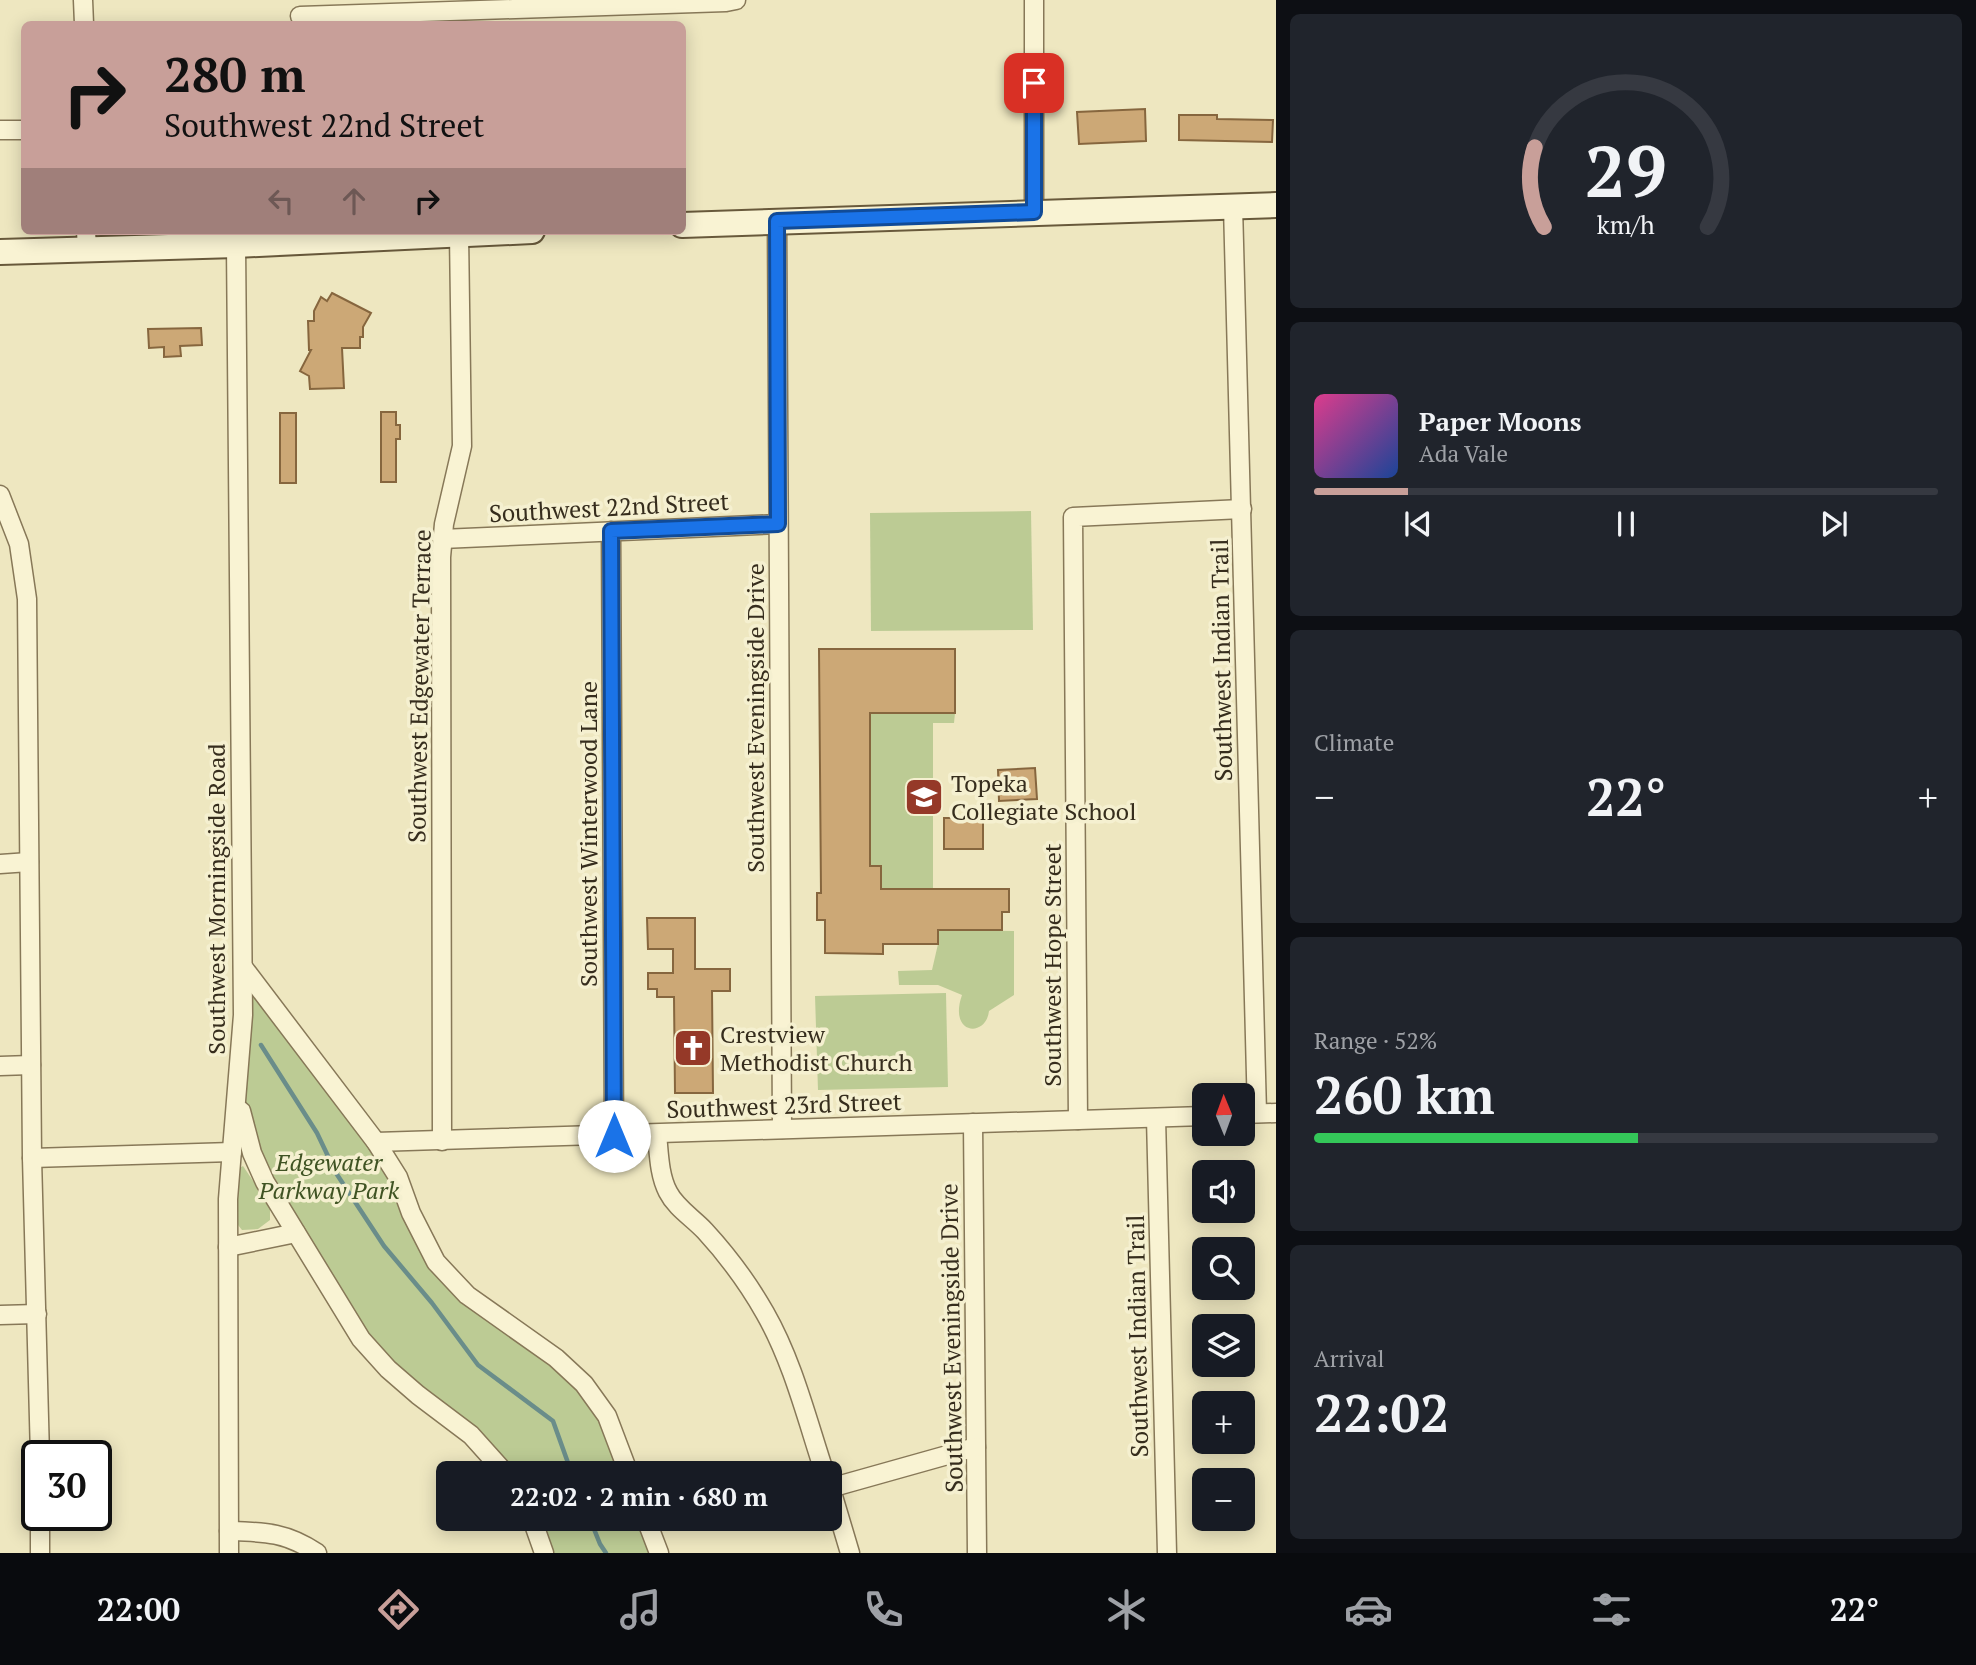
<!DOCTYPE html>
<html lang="en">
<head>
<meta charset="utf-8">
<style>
  body { margin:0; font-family:"PT Serif",serif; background:#20242c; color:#f1f3f6; height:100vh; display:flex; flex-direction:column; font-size:26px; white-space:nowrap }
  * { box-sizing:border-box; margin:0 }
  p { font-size:23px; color:#9ea1a6 }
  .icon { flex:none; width:38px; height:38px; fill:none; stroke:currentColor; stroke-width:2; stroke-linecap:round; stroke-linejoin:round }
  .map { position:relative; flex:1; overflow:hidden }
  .sheet { display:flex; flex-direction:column; gap:14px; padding:14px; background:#0d0f14; width:700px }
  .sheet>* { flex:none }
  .top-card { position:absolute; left:21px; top:21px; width:665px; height:214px; border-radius:10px; box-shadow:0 4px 18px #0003; background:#c89f99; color:#111; overflow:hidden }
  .needle { width:46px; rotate:359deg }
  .fabs { position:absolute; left:1192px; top:1083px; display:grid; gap:14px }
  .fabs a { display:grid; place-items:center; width:63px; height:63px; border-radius:10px; background:#171b24; box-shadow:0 4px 18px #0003; font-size:35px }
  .speed { position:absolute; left:21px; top:1440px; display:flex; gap:14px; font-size:35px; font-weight:700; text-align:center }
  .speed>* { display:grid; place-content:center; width:91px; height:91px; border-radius:50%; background:#171b24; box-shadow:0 4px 18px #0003; line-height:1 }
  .speed .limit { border:4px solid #111; border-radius:10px; background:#fff; color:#111 }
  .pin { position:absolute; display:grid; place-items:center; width:60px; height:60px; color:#fff; margin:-30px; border-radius:14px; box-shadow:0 4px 10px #0006 }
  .me { position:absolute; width:77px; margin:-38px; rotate:0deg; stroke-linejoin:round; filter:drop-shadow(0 0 5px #0008) }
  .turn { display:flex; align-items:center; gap:24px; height:147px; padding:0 28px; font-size:32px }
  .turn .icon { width:91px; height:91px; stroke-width:2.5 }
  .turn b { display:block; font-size:49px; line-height:60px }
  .lanes { display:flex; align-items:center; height:66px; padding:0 28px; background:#0003; justify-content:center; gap:35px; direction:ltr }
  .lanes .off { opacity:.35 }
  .big { font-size:52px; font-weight:600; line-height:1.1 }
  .sheet .widget { flex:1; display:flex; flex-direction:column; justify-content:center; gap:10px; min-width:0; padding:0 24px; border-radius:10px; background:#20242c }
  .sheet .dial { align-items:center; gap:0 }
  .dial svg { height:182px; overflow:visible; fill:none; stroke:#363941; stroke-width:7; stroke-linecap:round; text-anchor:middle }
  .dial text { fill:#f1f3f6; stroke:none }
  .song { display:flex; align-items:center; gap:21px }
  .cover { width:84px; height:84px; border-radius:10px; background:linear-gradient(135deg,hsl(330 70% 55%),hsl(220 70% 35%)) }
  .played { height:7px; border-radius:4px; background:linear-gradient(90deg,#c89f99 15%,#363941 15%) }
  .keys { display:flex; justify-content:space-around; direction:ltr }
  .heat { display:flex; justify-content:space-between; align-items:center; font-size:38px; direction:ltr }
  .charge { height:10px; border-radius:5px; background:linear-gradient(90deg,#34c759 52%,#363941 0) }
  .trip { position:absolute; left:436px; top:1461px; width:406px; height:70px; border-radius:10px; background:#171b24; box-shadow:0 4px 18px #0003; font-weight:600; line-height:70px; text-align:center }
  .tab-bar { display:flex; height:112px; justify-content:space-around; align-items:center; background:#090b0e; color:#9ea1a6 }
  .tab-bar .icon { width:49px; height:49px }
  .tab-bar .selected { color:#c89f99 }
  .tab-bar b { font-size:32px; color:#f1f3f6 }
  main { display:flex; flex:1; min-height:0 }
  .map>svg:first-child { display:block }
  .green { fill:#bccb94 }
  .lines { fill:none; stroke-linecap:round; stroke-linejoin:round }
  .stream { stroke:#6a8d8a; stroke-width:4.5 }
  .building { fill:#cca876; stroke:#86663e; stroke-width:2 }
  .minor-casing { stroke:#877858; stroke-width:21 }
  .secondary-casing { stroke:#68593b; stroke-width:28 }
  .minor { stroke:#f9f3d3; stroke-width:18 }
  .secondary { stroke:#f9f3d3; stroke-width:24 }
  .route-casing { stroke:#114b97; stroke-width:18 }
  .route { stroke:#1a73e8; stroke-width:12 }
  .labels { text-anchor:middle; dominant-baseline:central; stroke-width:7; stroke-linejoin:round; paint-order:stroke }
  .street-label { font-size:24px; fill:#362d1d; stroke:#f5f0d0 }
  .poi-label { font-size:24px; fill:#362d1d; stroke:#f5f0d0; text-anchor:start }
  .park-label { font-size:24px; font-style:italic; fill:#3f5323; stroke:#f5f0d0 }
</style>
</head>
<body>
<main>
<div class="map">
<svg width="1276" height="1553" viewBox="0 0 1276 1553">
  <rect width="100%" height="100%" fill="#eee7c0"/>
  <g class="green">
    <path d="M1031,511l2,119 -162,1 -1,-118z"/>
    <path d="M858,713h97l-1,10h-21v166h-52l-11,-23v-132z"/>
    <path d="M938,930l76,1v64l-25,16c-3,27 -41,24 -27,-16l-24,-10h-39l-1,-14 34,-1 6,-26z"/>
    <path d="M243,967l133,175 60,120 148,122 45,89h-123l-118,-104 -136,-216 -13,-77z"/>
    <path d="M946,993l2,94 -130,3 -3,-94z"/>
    <path d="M243,1166l27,40v14l-12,9 -16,1 -8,-10 4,-51z"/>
    <path d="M532,1519h114l13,34h-115z"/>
  </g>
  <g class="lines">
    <g class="stream">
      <path d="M261,1045l56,88 19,40 48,73 48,57 46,62 75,56 19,53"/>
      <path d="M590,1519l10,25 6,9"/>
    </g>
  </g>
  <g class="building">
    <path d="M1145,109l1,32 -67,3 -2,-32z"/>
    <path d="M1179,115h38v4l56,1 -1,22 -93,-2z"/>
    <path d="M332,293l39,20 -8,14v10h-3v11h-18l2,40 -34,1 -1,-13 -9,-5 11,-21h-2l-1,-29h6v-10l7,-14 6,4z"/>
    <path d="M201,328l1,17 -22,1 1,10 -17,1v-10l-15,1 -1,-19z"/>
    <path d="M381,412h15v13h4v14h-4v43h-15z"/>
    <rect x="280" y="413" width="16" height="70"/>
    <path d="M819,649h136v64h-85v153h11v23h128v23h-7v18h-64v14h-55v10l-58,-1v-33h-8v-27h4z"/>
    <path d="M1035,768l2,31 -38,2 -1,-31z"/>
    <rect x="944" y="818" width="39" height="31"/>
    <path d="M647,918h48v51h35v22h-18l1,102h-38l-1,-96h-17v-8h-9v-16h25v-24h-25z"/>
  </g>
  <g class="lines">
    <g class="minor-casing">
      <g id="minor">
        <path d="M83,0l1,24"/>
        <path d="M1034,0v212"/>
        <path d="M300,16l426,-14 10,-2"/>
        <path d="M0,130h24"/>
        <path d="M1233,206l24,907"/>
        <path d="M777,221l5,908"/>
        <path d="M86,231l1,18"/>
        <path d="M0,495l19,49 8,55 5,559 8,298"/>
        <path d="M611,531l3,605"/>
        <path d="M442,539l336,-15"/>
        <path d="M0,864l29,-2"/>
        <path d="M243,967l133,175 22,35 13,36 25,49 31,33 89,63 28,26 23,32 22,58"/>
        <path d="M0,1066l31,-1"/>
        <path d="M241,1111l11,42 13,29 96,157 27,30 30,26 53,40 35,39"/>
        <path d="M1242,1114l34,-1"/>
        <path d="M1156,1118l11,435"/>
        <path d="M1078,1120l-5,-603 169,-8"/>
        <path d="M973,1123l4,430"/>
        <path d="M657,1134c2,19 2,41 11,58 8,16 25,26 37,39 23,25 43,52 60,82 28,49 42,107 60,161"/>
        <path d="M442,1141l-1,-584 3,-33 18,-78 -3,-212"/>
        <path d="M376,1142l828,-26"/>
        <path d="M32,1158l200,-6"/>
        <path d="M228,1247l68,-14"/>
        <path d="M0,1315l37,-1"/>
        <path d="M830,1486l20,67"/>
        <path d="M830,1488l146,-41"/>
        <path d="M532,1519l12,34"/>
        <path d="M646,1519l13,34"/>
        <path d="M229,1531c35,1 57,1 88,22"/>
        <path d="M40,1553v-37"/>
        <path d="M229,1553l-1,-354 15,-184 -7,-770"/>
      </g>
    </g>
    <g class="secondary-casing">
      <g id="secondary">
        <path d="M682,225l594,-20"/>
        <path d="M0,252l236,-7 296,-14"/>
      </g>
    </g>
    <use href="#minor" class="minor"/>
    <use href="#secondary" class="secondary"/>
  </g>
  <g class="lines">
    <g class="route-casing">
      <path id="route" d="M614,1136l-3,-605 167,-7 -1,-303 257,-9v-129"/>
    </g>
    <use href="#route" class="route"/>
  </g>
  <defs>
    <g id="school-square" transform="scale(2.0125)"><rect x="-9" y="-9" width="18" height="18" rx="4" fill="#953928" stroke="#f5f0d0"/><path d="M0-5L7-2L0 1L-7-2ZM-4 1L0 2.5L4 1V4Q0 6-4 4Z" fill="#fff"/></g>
    <g id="church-square" transform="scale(2.0125)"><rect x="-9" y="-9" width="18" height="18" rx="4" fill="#953928" stroke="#f5f0d0"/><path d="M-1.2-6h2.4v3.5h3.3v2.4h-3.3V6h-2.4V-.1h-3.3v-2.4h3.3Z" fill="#fff"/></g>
  </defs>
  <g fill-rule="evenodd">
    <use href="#school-square" x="924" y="797"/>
    <use href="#church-square" x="693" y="1048"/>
  </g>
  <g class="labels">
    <g class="street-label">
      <text transform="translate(609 507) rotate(-3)">Southwest 22nd Street</text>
      <text transform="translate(1221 660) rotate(-91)">Southwest Indian Trail</text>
      <text transform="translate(419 686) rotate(-89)">Southwest Edgewater Terrace</text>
      <text transform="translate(755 718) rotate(-90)">Southwest Eveningside Drive</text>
      <text transform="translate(588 834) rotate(-90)">Southwest Winterwood Lane</text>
      <text transform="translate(216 899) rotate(-90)">Southwest Morningside Road</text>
      <text transform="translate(1052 965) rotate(-90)">Southwest Hope Street</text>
      <text transform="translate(784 1105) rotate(-2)">Southwest 23rd Street</text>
      <text transform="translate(1137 1336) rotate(-91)">Southwest Indian Trail</text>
      <text transform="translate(951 1338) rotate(-91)">Southwest Eveningside Drive</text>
    </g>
    <g class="poi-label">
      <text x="951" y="783">Topeka<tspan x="951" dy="28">Collegiate School</tspan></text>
      <text x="720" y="1034">Crestview<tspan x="720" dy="28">Methodist Church</tspan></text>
    </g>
    <g class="park-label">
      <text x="329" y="1162">Edgewater<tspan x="329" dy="28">Parkway Park</tspan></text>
    </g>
  </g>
</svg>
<div class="fabs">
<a><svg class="needle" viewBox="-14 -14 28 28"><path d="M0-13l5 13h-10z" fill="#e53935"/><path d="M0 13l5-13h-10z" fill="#9ea1a6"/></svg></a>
<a><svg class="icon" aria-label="sound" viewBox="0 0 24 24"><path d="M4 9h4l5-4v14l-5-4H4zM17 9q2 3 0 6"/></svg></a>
<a><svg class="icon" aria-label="search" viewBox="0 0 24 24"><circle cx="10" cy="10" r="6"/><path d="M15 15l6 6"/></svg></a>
<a><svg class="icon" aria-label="layers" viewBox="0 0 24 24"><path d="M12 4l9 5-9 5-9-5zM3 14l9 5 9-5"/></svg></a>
<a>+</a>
<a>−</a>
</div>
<div class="speed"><div class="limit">30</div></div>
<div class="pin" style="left:1034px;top:83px;background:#d93025"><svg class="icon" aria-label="arrive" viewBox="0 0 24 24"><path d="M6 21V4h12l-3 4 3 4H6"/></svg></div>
<svg class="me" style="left:614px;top:1136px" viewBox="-20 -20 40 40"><circle r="19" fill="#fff"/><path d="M0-13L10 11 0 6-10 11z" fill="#1a73e8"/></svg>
<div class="trip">22:02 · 2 min · 680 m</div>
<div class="top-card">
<div class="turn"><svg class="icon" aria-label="right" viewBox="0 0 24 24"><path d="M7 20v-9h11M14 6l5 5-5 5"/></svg><div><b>280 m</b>Southwest 22nd Street</div></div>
<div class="lanes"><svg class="icon off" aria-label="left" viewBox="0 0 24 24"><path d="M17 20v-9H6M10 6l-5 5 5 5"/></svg><svg class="icon off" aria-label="ahead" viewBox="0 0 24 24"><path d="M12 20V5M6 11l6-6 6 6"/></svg><svg class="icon" aria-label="right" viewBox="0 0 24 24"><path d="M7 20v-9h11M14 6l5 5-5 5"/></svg></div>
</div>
</div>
<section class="sheet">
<div class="widget dial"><svg viewBox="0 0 100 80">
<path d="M14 69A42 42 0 1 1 86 69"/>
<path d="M14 69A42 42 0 0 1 10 34" stroke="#c89f99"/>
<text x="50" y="56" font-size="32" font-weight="700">29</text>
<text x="50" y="72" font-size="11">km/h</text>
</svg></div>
<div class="widget">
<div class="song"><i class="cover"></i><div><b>Paper Moons</b><p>Ada Vale</p></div></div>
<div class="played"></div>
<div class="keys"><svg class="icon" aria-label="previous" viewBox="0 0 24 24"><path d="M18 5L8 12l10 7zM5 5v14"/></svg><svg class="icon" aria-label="pause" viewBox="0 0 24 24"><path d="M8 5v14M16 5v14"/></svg><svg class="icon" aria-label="next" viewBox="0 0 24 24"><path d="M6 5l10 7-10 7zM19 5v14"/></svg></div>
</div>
<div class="widget"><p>Climate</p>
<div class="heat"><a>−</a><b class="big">22°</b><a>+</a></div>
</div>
<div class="widget"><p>Range · 52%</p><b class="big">260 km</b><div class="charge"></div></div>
<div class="widget"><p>Arrival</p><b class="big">22:02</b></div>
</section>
</main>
<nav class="tab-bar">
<b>22:00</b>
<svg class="icon selected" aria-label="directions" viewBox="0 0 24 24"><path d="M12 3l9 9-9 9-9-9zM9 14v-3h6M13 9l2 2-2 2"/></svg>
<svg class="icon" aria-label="music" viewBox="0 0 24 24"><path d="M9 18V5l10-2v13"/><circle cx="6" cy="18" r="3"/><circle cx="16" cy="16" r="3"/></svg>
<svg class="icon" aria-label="phone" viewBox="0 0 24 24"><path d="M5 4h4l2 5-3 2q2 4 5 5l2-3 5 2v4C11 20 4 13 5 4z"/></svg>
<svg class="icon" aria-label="climate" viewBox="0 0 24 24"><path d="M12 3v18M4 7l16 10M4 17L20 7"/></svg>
<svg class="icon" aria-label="car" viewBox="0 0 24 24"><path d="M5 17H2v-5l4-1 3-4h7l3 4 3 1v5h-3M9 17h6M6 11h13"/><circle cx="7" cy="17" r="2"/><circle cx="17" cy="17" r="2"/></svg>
<svg class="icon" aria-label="filters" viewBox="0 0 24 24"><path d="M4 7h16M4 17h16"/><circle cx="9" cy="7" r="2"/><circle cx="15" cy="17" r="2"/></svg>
<b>22°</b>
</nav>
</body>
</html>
